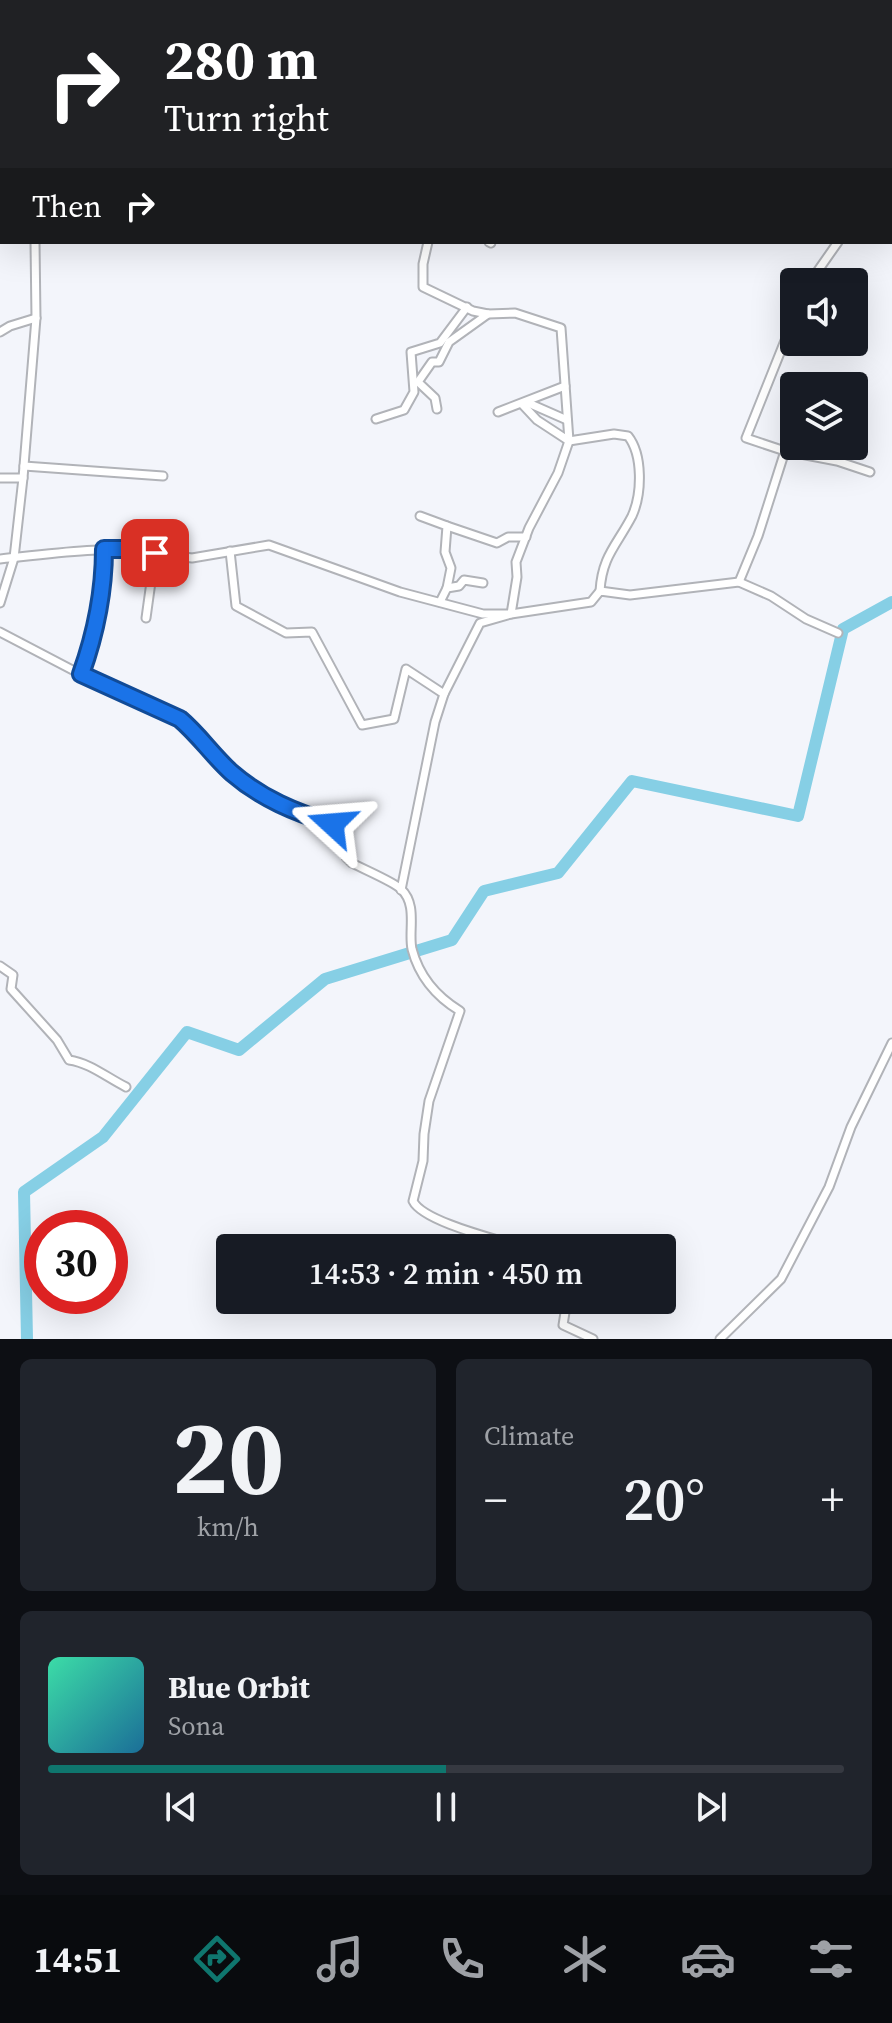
<!DOCTYPE html>
<html lang="en">
<head>
<meta charset="utf-8">
<style>
  body { margin:0; font-family:"Source Serif 4",serif; background:#20242c; color:#f1f3f6; height:100vh; display:flex; flex-direction:column; font-size:30px; white-space:nowrap }
  * { box-sizing:border-box; margin:0 }
  p { font-size:26px; color:#9ea1a6 }
  .icon { flex:none; width:44px; height:44px; fill:none; stroke:currentColor; stroke-width:2; stroke-linecap:round; stroke-linejoin:round }
  .map { position:relative; height:1339px; overflow:hidden }
  .details { display:flex; flex-direction:column; gap:20px; padding:20px; background:#0d0f14; flex:1 }
  .details>* { flex:none }
  .top-card { position:absolute; left:0px; top:0px; width:892px; height:244px; box-shadow:0 8px 32px #0002; background:#202124; color:#fff; overflow:hidden }
  .tools { position:absolute; left:780px; top:268px; display:grid; gap:16px }
  .tools a { display:grid; place-items:center; width:88px; height:88px; border-radius:8px; background:#171b24; box-shadow:0 8px 32px #0002; font-size:40px }
  .speed { position:absolute; left:24px; top:1210px; display:flex; gap:16px; font-size:40px; font-weight:700; text-align:center }
  .speed>* { display:grid; place-content:center; width:104px; height:104px; border-radius:50%; background:#171b24; box-shadow:0 8px 32px #0002; line-height:1 }
  .speed .limit { border:12px solid #d22; background:#fff; color:#111 }
  .pin { position:absolute; display:grid; place-items:center; width:68px; height:68px; color:#fff; margin:-34px; border-radius:16px; box-shadow:0 4px 12px #0006 }
  .me { position:absolute; width:88px; margin:-44px; rotate:289deg; stroke-linejoin:round; filter:drop-shadow(0 0 6px #0008) }
  .turn { display:flex; align-items:center; gap:28px; height:168px; padding:0 32px; font-size:36px }
  .turn .icon { width:104px; height:104px; stroke-width:2.5 }
  .turn b { display:block; font-size:56px; line-height:68px }
  .then { display:flex; align-items:center; height:76px; padding:0 32px; background:#0003; gap:16px; font-size:30px }
  .big { font-size:60px; font-weight:600; line-height:1.1 }
  .details .widget { flex:1; display:flex; flex-direction:column; justify-content:center; gap:12px; min-width:0; padding:0 28px; border-radius:12px; background:#20242c }
  .details .dial { align-items:center; gap:0 }
  .dial b { font-size:104px; line-height:1 }
  .song { display:flex; align-items:center; gap:24px }
  .cover { width:96px; height:96px; border-radius:12px; background:linear-gradient(135deg,hsl(160 70% 55%),hsl(200 70% 35%)) }
  .played { height:8px; border-radius:4px; background:linear-gradient(90deg,#0f766e 50%,#363941 50%) }
  .keys { display:flex; justify-content:space-around; direction:ltr }
  .heat { display:flex; justify-content:space-between; align-items:center; font-size:44px; direction:ltr }
  .details .tiles { flex:1; display:grid; gap:20px; grid-template-columns:1fr 1fr }
  .widget:last-child { grid-column:span 2 }
  .trip { position:absolute; left:216px; top:1234px; width:460px; height:80px; border-radius:8px; background:#171b24; box-shadow:0 8px 32px #0002; font-weight:600; line-height:80px; text-align:center }
  .tabs { display:flex; height:128px; justify-content:space-around; align-items:center; background:#090b0e; color:#9ea1a6 }
  .tabs .icon { width:56px; height:56px }
  .tabs .current { color:#0f766e }
  .tabs b { font-size:36px; color:#f1f3f6 }
  .map>svg:first-child { display:block }
  .lines { fill:none; stroke-linecap:round; stroke-linejoin:round }
  .river { stroke:#86cfe5; stroke-width:12 }
  .minor-casing { stroke:#b1b3b8; stroke-width:11 }
  .minor { stroke:#fff; stroke-width:7 }
  .route-casing { stroke:#114b97; stroke-width:20 }
  .route { stroke:#1a73e8; stroke-width:14 }
</style>
</head>
<body>
<div class="map">
<svg width="892" height="1339" viewBox="0 0 892 1339">
  <rect width="100%" height="100%" fill="#f3f5fb"/>
  <g class="lines">
    <path class="river" d="M27,1339l-3,-147 79,-55 84,-105 52,18 86,-71 127,-39 32,-49 74,-18 74,-92 166,35 45,-187 49,-27"/>
    <g class="minor-casing">
      <g id="minor">
        <path d="M251,0l7,2"/>
        <path d="M575,0l3,2"/>
        <path d="M141,2l1,-2"/>
        <path d="M401,2l1,-2"/>
        <path d="M0,15l2,-1"/>
        <path d="M890,124l2,-5"/>
        <path d="M890,177l2,1"/>
        <path d="M489,242l2,1"/>
        <path d="M810,282l28,-40"/>
        <path d="M794,318l-48,120 39,13 52,10 33,11"/>
        <path d="M0,332l10,-6 26,-8"/>
        <path d="M526,402l41,18"/>
        <path d="M522,404l15,16 32,21 45,-7 14,2c15,19 14,58 4,80 -15,29 -30,40 -32,75"/>
        <path d="M437,409l-2,-11 -17,-16 14,-20h7l10,-20 39,-28"/>
        <path d="M498,412l67,-26"/>
        <path d="M376,419l28,-9 10,-18 -3,-40 29,-9 27,-36"/>
        <path d="M24,466l139,10"/>
        <path d="M0,478h23"/>
        <path d="M420,516l27,10 -2,26 6,16 -4,20"/>
        <path d="M447,526l50,17 11,-6h18"/>
        <path d="M230,551l6,55 50,27 26,-1 50,93 32,-6 12,-50 38,25"/>
        <path d="M155,553l37,5 77,-13 131,47 83,22h28l80,-12 9,-11 30,4 109,-13 32,14 35,23 32,14"/>
        <path d="M0,559c52,-5 104,-14 155,-6l-9,65"/>
        <path d="M739,582l19,-46 27,-85"/>
        <path d="M440,602l7,-14 12,-2 5,-6 19,3"/>
        <path d="M0,603l14,-45 9,-80 13,-160 -1,-76"/>
        <path d="M0,632l84,44 96,43 53,55 30,22 80,35 3,26 6,6c11,6 42,19 49,26 17,16 7,42 11,60 7,27 25,48 48,62l-31,90 -5,33 -1,27 -10,40c10,21 87,39 111,47"/>
        <path d="M81,674c14,-39 23,-83 23,-125"/>
        <path d="M401,890l34,-168 9,-28 36,-71 31,-9 6,-37 -1,-15 13,-34 29,-55 11,-32 -8,-113 -46,-15 -27,1 -15,-3 -50,-24v-23l5,-22"/>
        <path d="M0,966l13,9 -2,14 46,51 12,20c21,3 37,17 57,27"/>
        <path d="M567,1300l-4,25 30,14"/>
        <path d="M720,1339l61,-60 48,-92 22,-60 41,-84"/>
      </g>
    </g>
    <use href="#minor" class="minor"/>
  </g>
  <g class="lines">
    <g class="route-casing">
      <path id="route" d="M155,553l-26,-4h-25c0,42 -9,86 -23,125l99,45c19,16 33,37 52,54 30,26 63,39 100,51"/>
    </g>
    <use href="#route" class="route"/>
  </g>
</svg>
<div class="tools">
<a><svg class="icon" aria-label="sound" viewBox="0 0 24 24"><path d="M4 9h4l5-4v14l-5-4H4zM17 9q2 3 0 6"/></svg></a>
<a><svg class="icon" aria-label="layers" viewBox="0 0 24 24"><path d="M12 4l9 5-9 5-9-5zM3 14l9 5 9-5"/></svg></a>
</div>
<div class="speed"><div class="limit">30</div></div>
<div class="pin" style="left:155px;top:553px;background:#d93025"><svg class="icon" aria-label="arrive" viewBox="0 0 24 24"><path d="M6 21V4h12l-3 4 3 4H6"/></svg></div>
<svg class="me" style="left:332px;top:824px" viewBox="-20 -20 40 40"><path d="M0-17L14 15 0 8-14 15z" fill="#1a73e8" stroke="#fff" stroke-width="4"/></svg>
<div class="trip">14:53 · 2 min · 450 m</div>
<div class="top-card">
<div class="turn"><svg class="icon" aria-label="right" viewBox="0 0 24 24"><path d="M7 20v-9h11M14 6l5 5-5 5"/></svg><div><b>280 m</b>Turn right</div></div>
<div class="then">Then<svg class="icon" aria-label="right" viewBox="0 0 24 24"><path d="M7 20v-9h11M14 6l5 5-5 5"/></svg></div>
</div>
</div>
<section class="details">
<div class="tiles">
<div class="widget dial"><b>20</b><p>km/h</p></div>
<div class="widget"><p>Climate</p>
<div class="heat"><a>−</a><b class="big">20°</b><a>+</a></div>
</div>
<div class="widget">
<div class="song"><i class="cover"></i><div><b>Blue Orbit</b><p>Sona</p></div></div>
<div class="played"></div>
<div class="keys"><svg class="icon" aria-label="previous" viewBox="0 0 24 24"><path d="M18 5L8 12l10 7zM5 5v14"/></svg><svg class="icon" aria-label="pause" viewBox="0 0 24 24"><path d="M8 5v14M16 5v14"/></svg><svg class="icon" aria-label="next" viewBox="0 0 24 24"><path d="M6 5l10 7-10 7zM19 5v14"/></svg></div>
</div>
</div>
</section>
<nav class="tabs">
<b>14:51</b>
<svg class="icon current" aria-label="directions" viewBox="0 0 24 24"><path d="M12 3l9 9-9 9-9-9zM9 14v-3h6M13 9l2 2-2 2"/></svg>
<svg class="icon" aria-label="music" viewBox="0 0 24 24"><path d="M9 18V5l10-2v13"/><circle cx="6" cy="18" r="3"/><circle cx="16" cy="16" r="3"/></svg>
<svg class="icon" aria-label="phone" viewBox="0 0 24 24"><path d="M5 4h4l2 5-3 2q2 4 5 5l2-3 5 2v4C11 20 4 13 5 4z"/></svg>
<svg class="icon" aria-label="climate" viewBox="0 0 24 24"><path d="M12 3v18M4 7l16 10M4 17L20 7"/></svg>
<svg class="icon" aria-label="car" viewBox="0 0 24 24"><path d="M5 17H2v-5l4-1 3-4h7l3 4 3 1v5h-3M9 17h6M6 11h13"/><circle cx="7" cy="17" r="2"/><circle cx="17" cy="17" r="2"/></svg>
<svg class="icon" aria-label="filters" viewBox="0 0 24 24"><path d="M4 7h16M4 17h16"/><circle cx="9" cy="7" r="2"/><circle cx="15" cy="17" r="2"/></svg>
</nav>
</body>
</html>
